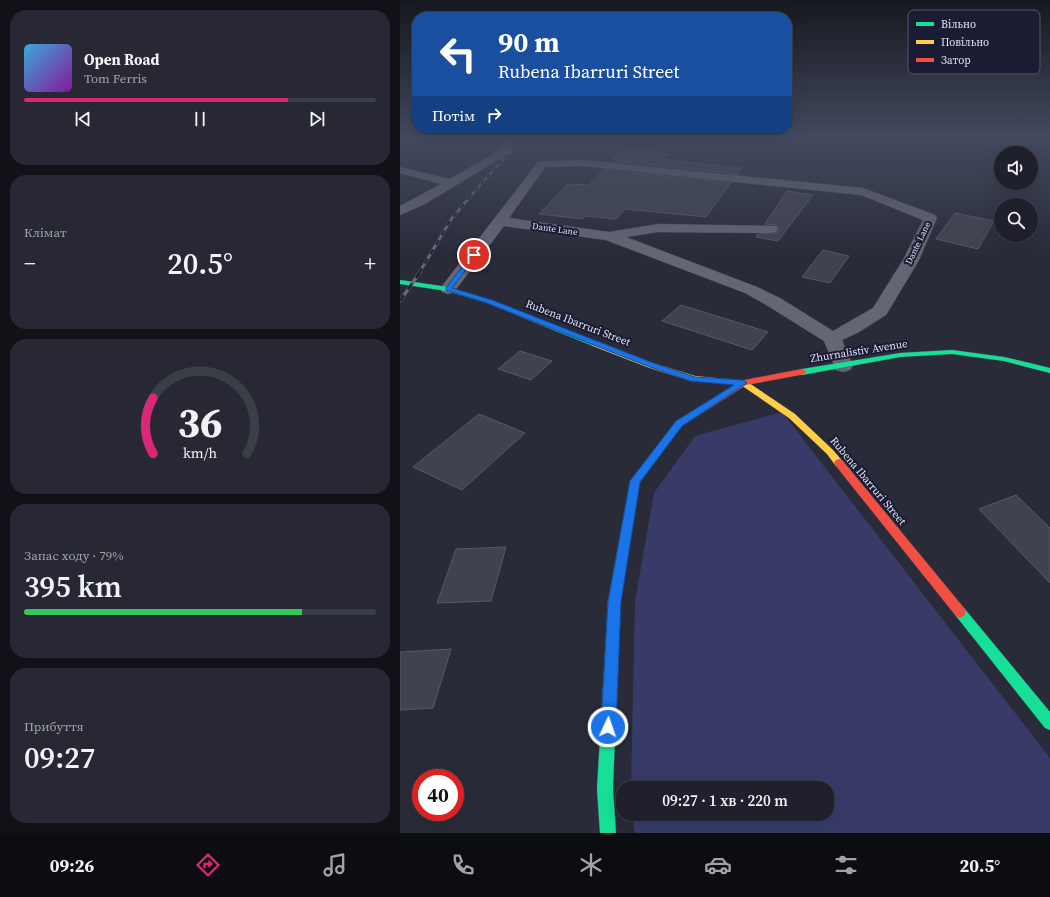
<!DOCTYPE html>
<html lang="uk">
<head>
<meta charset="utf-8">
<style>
  body { margin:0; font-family:"Source Serif 4",serif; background:#272833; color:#f1f3f6; height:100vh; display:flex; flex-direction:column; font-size:15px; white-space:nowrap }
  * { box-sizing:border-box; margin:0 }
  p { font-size:13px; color:#a1a3a9 }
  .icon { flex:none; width:22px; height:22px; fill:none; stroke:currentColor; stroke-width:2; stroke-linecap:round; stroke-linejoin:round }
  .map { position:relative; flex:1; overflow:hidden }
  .details { display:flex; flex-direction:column; gap:10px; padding:10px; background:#111218; width:400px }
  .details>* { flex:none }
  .hud { position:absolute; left:12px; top:12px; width:380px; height:122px; border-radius:16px; box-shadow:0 4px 16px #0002,0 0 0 1px #3c3e47; background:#1a4fa0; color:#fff; overflow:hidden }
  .tools { position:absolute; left:594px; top:146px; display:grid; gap:8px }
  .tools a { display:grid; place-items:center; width:44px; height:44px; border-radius:50%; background:#1f202b; box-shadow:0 4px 16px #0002,0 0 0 1px #3c3e47; font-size:20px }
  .speed { position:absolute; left:12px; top:769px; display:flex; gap:8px; font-size:20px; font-weight:700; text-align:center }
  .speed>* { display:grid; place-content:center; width:52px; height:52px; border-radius:50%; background:#1f202b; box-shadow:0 4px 16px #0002,0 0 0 1px #3c3e47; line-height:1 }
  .speed .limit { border:6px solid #d22; background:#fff; color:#111 }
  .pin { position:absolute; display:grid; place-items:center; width:34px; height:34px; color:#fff; margin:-17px; border:2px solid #fff; border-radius:50%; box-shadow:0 1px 4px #0007 }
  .me { position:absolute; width:44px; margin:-22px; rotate:3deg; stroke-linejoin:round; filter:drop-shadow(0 0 3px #0008) }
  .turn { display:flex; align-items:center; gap:14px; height:84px; padding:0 20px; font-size:18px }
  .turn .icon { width:52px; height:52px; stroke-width:2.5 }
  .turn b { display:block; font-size:28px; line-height:34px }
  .then { display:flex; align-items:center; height:38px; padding:0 20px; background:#0003; gap:8px; font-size:15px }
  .big { font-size:30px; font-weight:600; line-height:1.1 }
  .details .card { flex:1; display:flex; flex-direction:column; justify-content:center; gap:6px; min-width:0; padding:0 14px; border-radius:16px; background:#272833 }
  .details .dial { align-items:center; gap:0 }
  .dial svg { height:104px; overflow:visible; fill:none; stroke:#3c3e47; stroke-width:7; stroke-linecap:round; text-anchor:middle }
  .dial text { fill:#f1f3f6; stroke:none }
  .song { display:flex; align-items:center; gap:12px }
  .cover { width:48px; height:48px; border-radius:6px; background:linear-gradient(135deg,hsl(200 70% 55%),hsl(290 70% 35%)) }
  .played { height:4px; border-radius:2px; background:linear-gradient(90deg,#db2777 75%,#3c3e47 75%) }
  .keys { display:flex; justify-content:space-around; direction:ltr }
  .heat { display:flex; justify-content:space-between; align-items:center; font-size:22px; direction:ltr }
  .charge { height:6px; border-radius:3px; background:linear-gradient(90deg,#34c759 79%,#3c3e47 0) }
  .trip { position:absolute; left:216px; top:781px; width:218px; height:40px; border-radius:16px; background:#1f202b; box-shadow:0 4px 16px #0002,0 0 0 1px #3c3e47; font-weight:600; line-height:40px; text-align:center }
  .tab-bar { display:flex; height:64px; justify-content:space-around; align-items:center; background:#0c0d11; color:#a1a3a9 }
  .tab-bar .icon { width:28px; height:28px }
  .tab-bar .selected { color:#db2777 }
  .tab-bar b { font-size:18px; color:#f1f3f6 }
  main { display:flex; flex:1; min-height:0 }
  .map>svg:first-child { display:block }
  .green { fill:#383b67 }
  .building { fill:#40424e; stroke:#575966 }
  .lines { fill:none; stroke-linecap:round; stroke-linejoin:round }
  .street-casing { stroke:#484955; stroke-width:1 }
  .fast-casing { stroke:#484955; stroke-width:1 }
  .slow-casing { stroke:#484955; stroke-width:1 }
  .jam-casing { stroke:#484955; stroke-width:1 }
  .street { fill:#646674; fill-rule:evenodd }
  .fast { fill:#16e098; fill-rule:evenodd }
  .slow { fill:#ffcf43; fill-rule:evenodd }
  .jam { fill:#f24e42; fill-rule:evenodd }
  .rail-far2-casing { stroke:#666774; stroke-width:2.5 }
  .rail-far1-casing { stroke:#666774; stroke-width:3 }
  .rail-casing { stroke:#666774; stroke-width:3.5 }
  .rail-far2 { stroke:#1a1c34; stroke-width:1.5; stroke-dasharray:4.5; stroke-linecap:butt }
  .rail-far1 { stroke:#1a1c34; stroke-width:2; stroke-dasharray:5.5; stroke-linecap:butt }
  .rail { stroke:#1a1c34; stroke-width:2.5; stroke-dasharray:7; stroke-linecap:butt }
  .route { fill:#1a73e8; stroke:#114b97 }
  .labels { text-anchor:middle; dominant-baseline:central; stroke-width:4; stroke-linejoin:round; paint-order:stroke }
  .far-street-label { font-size:9px; fill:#dfe2f4; stroke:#1a1c34 }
  .street-label { font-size:11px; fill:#dfe2f4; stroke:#1a1c34 }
  .key { fill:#1a1c34; stroke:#55576e; stroke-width:1 }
  .key-label { font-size:11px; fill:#dfe2f4 }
</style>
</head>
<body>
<main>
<section class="details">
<div class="card">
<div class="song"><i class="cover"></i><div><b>Open Road</b><p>Tom Ferris</p></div></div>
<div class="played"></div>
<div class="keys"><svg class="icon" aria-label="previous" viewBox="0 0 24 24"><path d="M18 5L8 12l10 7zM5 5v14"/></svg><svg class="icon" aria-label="pause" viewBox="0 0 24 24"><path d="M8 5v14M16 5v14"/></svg><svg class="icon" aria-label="next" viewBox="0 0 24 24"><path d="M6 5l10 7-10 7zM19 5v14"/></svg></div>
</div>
<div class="card"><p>Клімат</p>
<div class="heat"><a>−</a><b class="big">20.5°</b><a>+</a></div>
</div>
<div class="card dial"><svg viewBox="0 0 100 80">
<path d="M14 69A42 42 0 1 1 86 69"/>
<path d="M14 69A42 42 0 0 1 14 26" stroke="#db2777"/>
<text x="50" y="56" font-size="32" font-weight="700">36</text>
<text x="50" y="72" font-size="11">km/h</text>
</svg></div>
<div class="card"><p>Запас ходу · 79%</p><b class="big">395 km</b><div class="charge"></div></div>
<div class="card"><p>Прибуття</p><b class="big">09:27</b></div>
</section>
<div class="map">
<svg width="650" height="833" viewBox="0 0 650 833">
  <rect width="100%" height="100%" fill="#292b39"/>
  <path class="green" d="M382,412l268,346v75h-415l-3,-19h195v-26h-196l4,-187 19,-108 41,-57z"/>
  <g class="building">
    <path d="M231,147l37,7 -10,5 84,9 -4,6 -126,-13 9,-10z"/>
    <path d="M204,170l127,13 -25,34 -81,-8 -9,10 -31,-3 -3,3 -43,-5 29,-30 21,1z"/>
    <path d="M387,191l26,4 -35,46 -22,-4 2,-3 19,-1 2,-3 -2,-5 -12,-1z"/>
    <path d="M555,213l39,8 -16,28 -42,-10z"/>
    <path d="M423,250l26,6 -19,27 -28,-6z"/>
    <path d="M281,305l87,27 -16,18 -90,-29z"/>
    <path d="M120,351l32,10 -21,19 -33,-11z"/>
    <path d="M79,414l46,19 -63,57 -49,-23z"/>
    <path d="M616,495l34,33v55l-71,-74z"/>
    <path d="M106,547l-15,54 -54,2 19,-54z"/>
    <path d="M51,649l-18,59 -33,2v-58z"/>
  </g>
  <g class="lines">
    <g class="street-casing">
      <g id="street">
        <path d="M103,138h10l-2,14 -86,52 -25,11v-9l41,-22 -41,-11v-6l50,12 52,-30z"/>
        <path d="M182,160l281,28 72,27 2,3 -18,42 -33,55 -27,17 -17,8 11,26 -3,4 -7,2 -7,-2 -12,-29 -56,-35 -23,-13 -139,-53 -102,-14 -50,66 -6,2 -6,-2 -2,-3 2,-3 96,-124zM182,166l279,29 62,25 -20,40 -30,48 -40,23 -53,-33 -23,-11 -131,-50 32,-5 113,1 5,-1 2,-3 -2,-3 -118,-2 -49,8 -100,-14 36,-51z"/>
      </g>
    </g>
    <g class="fast-casing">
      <g id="fast">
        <path d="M0,280l48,7 43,14 109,43 -1,2h-6l-106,-43 -40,-12 -47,-7z"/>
        <path d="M552,350l52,7 46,11v5l-46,-12 -52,-7 -52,3 -98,18 -4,-3 4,-3 98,-16z"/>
        <path d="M256,451l3,1 2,2 -21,28 -20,119 -7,188 3,44h-16l-3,-44 11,-188 22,-120 23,-29z"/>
        <path d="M560,606l4,2 86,104v18l-5,-2 -89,-112 -2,-4 2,-4z"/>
      </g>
    </g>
    <g class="slow-casing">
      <path id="slow" d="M193,342h6l54,21 42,13 51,5 49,33 38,36 11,13 -2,3h-6l-9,-12 -38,-36 -48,-33 -50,-4 -44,-14 -54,-21 -1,-2z"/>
    </g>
    <g class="jam-casing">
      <g id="jam">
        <path d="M402,369l3,1 1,2 -1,2 -59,11 -64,41 -23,30h-6l-2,-2 25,-32 64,-41z"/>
        <path d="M439,459l3,1 122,148 2,4 -2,4 -4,2 -4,-2 -120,-150 -2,-3 2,-3z"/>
      </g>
    </g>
    <use href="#street" class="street"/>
    <use href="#fast" class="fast"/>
    <use href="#slow" class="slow"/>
    <use href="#jam" class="jam"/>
    <g class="rail-far2-casing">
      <path id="rail-far2" d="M69,198l28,-32 28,-28"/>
    </g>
    <g class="rail-far1-casing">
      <path id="rail-far1" d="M19,273l33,-55 18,-21"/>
    </g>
    <g class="rail-casing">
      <path id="rail" d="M0,301l20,-29"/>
    </g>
    <use href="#rail-far2" class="rail-far2"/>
    <use href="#rail-far1" class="rail-far1"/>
    <use href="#rail" class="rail"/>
  </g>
  <linearGradient id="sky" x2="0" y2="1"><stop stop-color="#17181f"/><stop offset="0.54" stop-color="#434a5f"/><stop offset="1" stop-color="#434a5f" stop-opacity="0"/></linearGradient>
  <rect width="650" height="255" fill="url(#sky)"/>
  <path class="route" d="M72,254l5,1 -25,33 40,12 161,63 42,14 48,3 4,3 -65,43 -42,56 -19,120 -5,125 -3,5 -5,2 -5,-2 -2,-5 7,-125 22,-121 46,-60 58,-36 -43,-4 -44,-15 -160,-63 -41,-13v-2z"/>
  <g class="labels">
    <g class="far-street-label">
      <text transform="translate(155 229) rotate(8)">Dante Lane</text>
      <text transform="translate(518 243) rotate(-64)">Dante Lane</text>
    </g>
    <g class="street-label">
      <text transform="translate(178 323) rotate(21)">Rubena Ibarruri Street</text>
      <text transform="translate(459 351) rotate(-9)">Zhurnalistiv Avenue</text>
      <text transform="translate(468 481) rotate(50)">Rubena Ibarruri Street</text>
    </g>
  </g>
  <rect x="508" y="10" width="132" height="64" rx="6" class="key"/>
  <rect x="516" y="22" width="18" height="4" fill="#16e098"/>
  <rect x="516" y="40" width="18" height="4" fill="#ffcf43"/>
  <rect x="516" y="58" width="18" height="4" fill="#f24e42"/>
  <g class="key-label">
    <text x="541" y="28">Вільно</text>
    <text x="541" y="46">Повільно</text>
    <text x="541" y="64">Затор</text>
  </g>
</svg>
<div class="tools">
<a><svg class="icon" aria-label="sound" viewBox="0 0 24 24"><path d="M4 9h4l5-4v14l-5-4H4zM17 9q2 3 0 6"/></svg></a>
<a><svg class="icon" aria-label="search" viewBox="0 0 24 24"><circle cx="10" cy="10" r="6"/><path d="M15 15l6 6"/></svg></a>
</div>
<div class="speed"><div class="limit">40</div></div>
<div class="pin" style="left:74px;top:255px;background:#d93025"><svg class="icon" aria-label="arrive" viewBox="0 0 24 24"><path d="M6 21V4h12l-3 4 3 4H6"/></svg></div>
<svg class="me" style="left:208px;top:727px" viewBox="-20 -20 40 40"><circle r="17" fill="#1a73e8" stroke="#fff" stroke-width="3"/><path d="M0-11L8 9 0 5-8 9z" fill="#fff"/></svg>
<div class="trip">09:27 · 1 хв · 220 m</div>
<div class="hud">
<div class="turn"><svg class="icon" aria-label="left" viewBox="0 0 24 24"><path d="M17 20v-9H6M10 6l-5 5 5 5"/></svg><div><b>90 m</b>Rubena Ibarruri Street</div></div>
<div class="then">Потім<svg class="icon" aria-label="right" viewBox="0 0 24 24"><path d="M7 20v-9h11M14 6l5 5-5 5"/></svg></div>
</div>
</div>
</main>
<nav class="tab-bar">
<b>09:26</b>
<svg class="icon selected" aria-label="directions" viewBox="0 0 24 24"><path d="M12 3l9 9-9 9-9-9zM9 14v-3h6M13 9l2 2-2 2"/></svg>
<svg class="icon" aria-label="music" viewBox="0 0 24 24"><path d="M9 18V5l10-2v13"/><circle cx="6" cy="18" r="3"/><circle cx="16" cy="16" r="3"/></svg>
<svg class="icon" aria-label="phone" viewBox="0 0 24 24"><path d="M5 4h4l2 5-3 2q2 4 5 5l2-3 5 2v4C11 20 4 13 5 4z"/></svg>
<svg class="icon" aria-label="climate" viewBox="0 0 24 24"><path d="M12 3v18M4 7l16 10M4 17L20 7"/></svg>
<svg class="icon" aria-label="car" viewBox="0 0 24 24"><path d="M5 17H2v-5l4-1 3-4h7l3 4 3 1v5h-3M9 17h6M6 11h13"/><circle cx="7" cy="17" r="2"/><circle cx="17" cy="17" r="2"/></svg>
<svg class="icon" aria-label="filters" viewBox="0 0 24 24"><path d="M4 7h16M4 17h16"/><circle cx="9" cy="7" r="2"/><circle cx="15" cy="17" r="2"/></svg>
<b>20.5°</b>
</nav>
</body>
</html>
